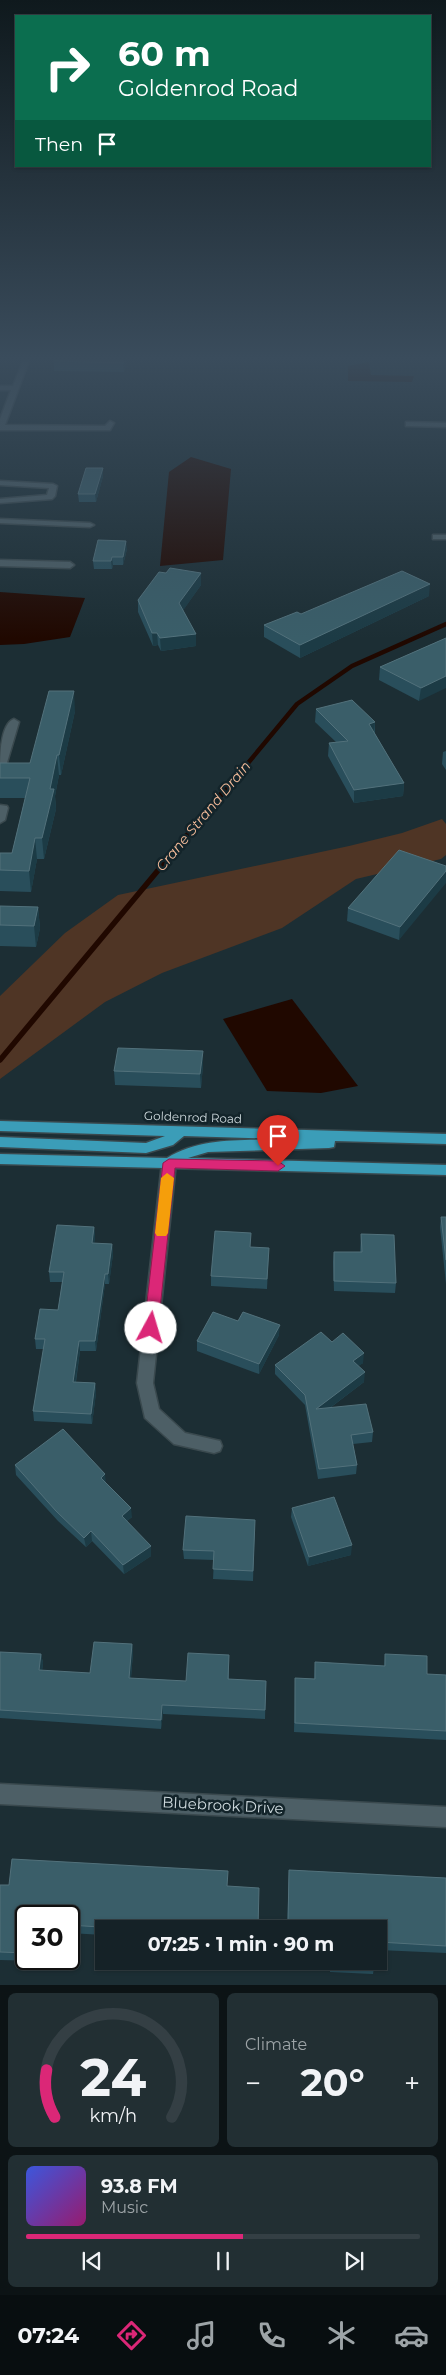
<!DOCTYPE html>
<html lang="en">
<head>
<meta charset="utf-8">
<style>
  body { margin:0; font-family:Montserrat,sans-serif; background:#222f33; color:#f1f3f6; height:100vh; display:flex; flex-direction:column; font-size:19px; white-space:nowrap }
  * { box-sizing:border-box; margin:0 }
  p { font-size:16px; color:#9da4a7 }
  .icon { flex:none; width:28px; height:28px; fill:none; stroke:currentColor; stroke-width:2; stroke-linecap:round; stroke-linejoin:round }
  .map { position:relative; height:1985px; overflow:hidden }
  .sheet { display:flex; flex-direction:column; gap:8px; padding:8px; background:#0c1315; flex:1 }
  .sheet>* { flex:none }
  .banner { position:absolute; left:15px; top:15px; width:416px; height:152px; border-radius:0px; box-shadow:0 1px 4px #0004,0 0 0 1px #343f44; background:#0b6e4f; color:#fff; overflow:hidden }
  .speed { position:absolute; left:15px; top:1905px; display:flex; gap:10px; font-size:25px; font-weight:700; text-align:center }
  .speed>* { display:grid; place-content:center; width:65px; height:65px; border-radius:50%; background:#152227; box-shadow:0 1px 4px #0004,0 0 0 1px #343f44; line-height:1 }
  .speed .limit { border:2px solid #111; border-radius:8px; background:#fff; color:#111 }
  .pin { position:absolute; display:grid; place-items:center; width:42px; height:42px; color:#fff; margin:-51px -21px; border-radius:50% 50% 50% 0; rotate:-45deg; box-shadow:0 0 5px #0007 }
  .pin .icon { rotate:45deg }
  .me { position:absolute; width:55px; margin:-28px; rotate:6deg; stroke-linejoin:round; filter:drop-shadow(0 0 4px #0008) }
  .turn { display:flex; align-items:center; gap:18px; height:105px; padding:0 20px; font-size:22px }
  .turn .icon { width:65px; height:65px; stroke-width:2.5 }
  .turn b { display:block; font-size:35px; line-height:42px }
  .then { display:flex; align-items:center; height:48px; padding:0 20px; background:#0003; gap:10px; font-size:19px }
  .big { font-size:38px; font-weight:700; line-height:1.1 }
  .sheet .card { flex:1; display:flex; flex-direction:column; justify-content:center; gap:8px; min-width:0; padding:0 18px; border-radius:8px; background:#222f33 }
  .sheet .dial { align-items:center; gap:0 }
  .dial svg { height:130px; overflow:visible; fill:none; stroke:#343f44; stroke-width:7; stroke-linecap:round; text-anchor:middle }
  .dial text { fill:#f1f3f6; stroke:none }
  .song { display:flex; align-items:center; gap:15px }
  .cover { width:60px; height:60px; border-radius:8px; background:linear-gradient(135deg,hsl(230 70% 55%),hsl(320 70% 35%)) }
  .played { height:5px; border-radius:2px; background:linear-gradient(90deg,#db2777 55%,#343f44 55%) }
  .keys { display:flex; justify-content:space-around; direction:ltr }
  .heat { display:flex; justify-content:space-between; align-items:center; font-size:28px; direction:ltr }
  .sheet .tiles { flex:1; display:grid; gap:8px; grid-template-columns:1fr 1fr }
  .card:last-child { grid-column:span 2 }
  .trip { position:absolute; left:95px; top:1920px; width:292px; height:50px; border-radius:0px; background:#152227; box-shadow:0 1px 4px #0004,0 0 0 1px #343f44; font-weight:700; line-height:50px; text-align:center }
  .dock { display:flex; height:80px; justify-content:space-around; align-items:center; background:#080e10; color:#9da4a7 }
  .dock .icon { width:35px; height:35px }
  .dock .selected { color:#db2777 }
  .dock b { font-size:22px; color:#f1f3f6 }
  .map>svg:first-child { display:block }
  .green { fill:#4f3525 }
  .water { fill:#200800 }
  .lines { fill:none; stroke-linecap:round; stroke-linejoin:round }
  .stream-far1 { stroke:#200800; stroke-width:4.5 }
  .stream { stroke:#200800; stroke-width:5.5 }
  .minor-casing { stroke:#3a494e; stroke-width:3 }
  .major-casing { stroke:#3a494e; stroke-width:3 }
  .minor { fill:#4d5f66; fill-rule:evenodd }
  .major { fill:#3b9db8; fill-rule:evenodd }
  .wall { fill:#294e5b }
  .shaded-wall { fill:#1c3b45 }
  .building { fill:#3a5e69; stroke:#52717b }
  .route { fill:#db2777; stroke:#8e194d }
  .slow { fill:#f59e0b }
  .labels { text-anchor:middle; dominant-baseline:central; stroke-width:5; stroke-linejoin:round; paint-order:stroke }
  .street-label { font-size:12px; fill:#cfdade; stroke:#13242a }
  .water-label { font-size:14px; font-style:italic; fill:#f5bc9a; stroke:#13242a }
  .near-street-label { font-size:15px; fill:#cfdade; stroke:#13242a }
</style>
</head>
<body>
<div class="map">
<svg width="446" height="1985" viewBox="0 0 446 1985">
  <rect width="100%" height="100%" fill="#1c2e34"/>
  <path class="green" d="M442,819l4,5v31l-5,4 -85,20 -74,49 -120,45 -57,29 -105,77v-83l65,-63 53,-38 231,-49 53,-13z"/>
  <g class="water">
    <path d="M369,362l2,13 43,1 -2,6 -64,-1v-15z"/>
    <path d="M191,457l40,12 -8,91 -63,6 9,-94z"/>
    <path d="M0,592l85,6 -15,39 -46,7 -24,1z"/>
    <path d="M292,999l66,87 -37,7 -54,-2 -44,-72z"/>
  </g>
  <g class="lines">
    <path class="stream-far1" d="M224,792l73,-88 55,-38 94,-42"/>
    <path class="stream" d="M0,1060l225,-270"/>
    <g class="minor-casing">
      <g id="minor">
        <path d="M23,361h6l-24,64 100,1 5,-5 4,2 -4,7h-110v-11l11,-29h-11v-4h13z"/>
        <path d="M406,422l40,1v4l-37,-1h-3z"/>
        <path d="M0,481l53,3 4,2 -2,10 -3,3 -52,4v-4l47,-4 2,-7 -49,-3z"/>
        <path d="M0,519l90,4 4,2 -4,2 -90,-4z"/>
        <rect x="433" y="535" width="13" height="4"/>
        <path d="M0,560l70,2 4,3 -4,3 -70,-2z"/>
        <path d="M14,719l5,3 -13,44 -6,3c0,-12 0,-45 14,-50z"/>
        <path d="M0,805l7,1 1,2 -3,12 -5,3z"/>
        <path d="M169,1158l5,1 2,4 -23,220 6,26 26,24 35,8 2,5 -2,5 -6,2 -40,-9 -29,-26 -8,-35 25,-220 2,-4z"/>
        <path d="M0,1784l446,23v20l-446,-23z"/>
      </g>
    </g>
    <g class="major-casing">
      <path id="major" d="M0,1121l446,13v10l-111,-3 -1,6 -5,1 -121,4 -20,6 258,7v10l-446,-11v-10l167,4c35,-22 79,-17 118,-19l-101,-3 -11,9 -27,8 -146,-6v-10l146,6 19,-7 -165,-5z"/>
    </g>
    <use href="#minor" class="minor"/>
    <use href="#major" class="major"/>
  </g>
  <g class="wall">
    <path d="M127,361l-3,11 -70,-1v-9z"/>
    <path d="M103,468v8l-7,26h-17l-1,-8z"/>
    <path d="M127,549l-4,16h-10l-1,4h-18l-1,-8z"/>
    <path d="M166,573h35v12l-18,25 13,24v12l-35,5 -3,-6 -5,1 -15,-34v-12z"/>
    <path d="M429,596l-129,62 -36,-21v-12l37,-11z"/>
    <path d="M446,638l-27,63 -40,-21 1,-13z"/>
    <path d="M316,709l59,13v12l29,49 -1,13 -49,7 -26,-47 1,-13 7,-1 -21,-20z"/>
    <path d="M75,711l-14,64h-2l-4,21 1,13 -12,50h-7l-6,33 -31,-1v-38h12l13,-55h-25v-35h30z"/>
    <path d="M446,751v19l-4,-6 1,-12z"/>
    <path d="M446,866l-47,74 -52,-19 1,-13z"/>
    <path d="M0,906l38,1 2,21 -4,19 -36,-1z"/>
    <path d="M203,1065l-2,23 -86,-3 -1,-14z"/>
    <path d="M441,1217h5v67l-6,-57z"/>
    <path d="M94,1227l1,10 -1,6 18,1 1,10 -4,30h-4l-9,67h-16l-4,31 19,1 1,10 -4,31 -58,-3 -1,-10 11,-62h-8l-1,-10 23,-29 4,-28h-12l-1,-10z"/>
    <path d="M361,1234l35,49 -1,10 -61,-2 -1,-29 1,-10h26z"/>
    <path d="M250,1247l19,1 -2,41 -56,-3v-10z"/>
    <path d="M238,1321l41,14 -20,39 -62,-23v-10z"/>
    <path d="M332,1342l31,21 -5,3 6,16 -34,26 43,24 -1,10 -19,2 4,21 -1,9 -38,5 -13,-74 -30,-31v-9z"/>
    <path d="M15,1465l91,18 26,34 -5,4 24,35 -27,18 -32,-33 -6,6 -28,-26 -42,-46z"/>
    <path d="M292,1508l59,47 -43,11 -17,-49z"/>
    <path d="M255,1520l-2,61 -40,-2 1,-19 -30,-1 -1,-9z"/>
    <path d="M132,1644l1,9 -2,25 55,3 43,-26v24l37,2 -1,38 -102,-5 -2,15 -161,-11v-66l41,2 2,9 -1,8 48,2z"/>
    <path d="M385,1654l42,20 19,1v65l-152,-8 1,-54 19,1 1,-17 69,4z"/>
    <path d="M289,1870l157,8v75l-67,-3v-21h-92z"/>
    <path d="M0,1885l227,1 31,43h-154v6l-35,-2v-17h-43v43h10v2l-36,-1z"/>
    <path d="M330,1961h44v6l-1,7 -43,-2z"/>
  </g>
  <g class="shaded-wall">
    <path d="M124,361h3l-3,11 -1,-9z"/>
    <path d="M103,468v8l-7,26 -1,-8z"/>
    <path d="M126,541l1,8 -4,16v-8z"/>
    <path d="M112,557l1,8 -1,4 -1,-8z"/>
    <path d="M201,573v12l-21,30 -1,-12z"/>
    <path d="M430,584l-1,12 -129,62v-13z"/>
    <path d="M152,633h5l1,12 -5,1z"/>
    <path d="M196,634v12l-35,5 -1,-13z"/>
    <path d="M446,676v12l-27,13 2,-13z"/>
    <path d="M74,691l1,20 -14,64 -2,-20z"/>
    <path d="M375,722l-1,13 -5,-11z"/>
    <path d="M57,755l2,20 -4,21 1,13 -12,50 -2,-21 8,-49z"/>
    <path d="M404,783l-1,13 -49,7v-13z"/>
    <path d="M35,838l2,21 -6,33 -2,-21z"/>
    <path d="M446,871v12l-47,57 1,-13z"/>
    <path d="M38,907l2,21 -4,19 -2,-21z"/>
    <path d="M203,1051v14l-2,23 -1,-14z"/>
    <path d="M94,1227l1,10 -2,16 -1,-10z"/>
    <path d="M112,1244l1,10 -4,30 -1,-10z"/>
    <path d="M105,1274v10l-9,67 -1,-10z"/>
    <path d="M280,1325l-1,10 -20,39v-10z"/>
    <path d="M79,1341l1,10 -6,41 -1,-10z"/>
    <path d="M364,1353l-1,10 -11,8 1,-10z"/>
    <path d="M365,1372l-1,10 -49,37 1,-10z"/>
    <path d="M95,1383l1,10 -4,31 -1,-10z"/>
    <path d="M105,1474l1,10 -5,-6z"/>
    <path d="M131,1508l1,9 -10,8v-9z"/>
    <path d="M91,1531l1,10 -6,6 -2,-9z"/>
    <path d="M352,1545l-1,10 -43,11 1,-9z"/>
    <path d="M151,1546v10l-27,18 -1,-9z"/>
    <path d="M132,1644l1,9 -3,34 -1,-9z"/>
    <path d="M41,1654l2,9 -2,16 -2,-9z"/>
    <path d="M162,1705l1,9 -2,15v-9z"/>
  </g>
  <g class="building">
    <path d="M54,361h70l-1,2z"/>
    <path d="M86,468h17l-8,26h-17z"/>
    <path d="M98,540l28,1 -3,16h-11l-1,4h-18z"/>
    <path d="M170,568l31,5 -22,30 17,31 -36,4 -3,-5h-5l-14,-33 21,-28 7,1z"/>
    <path d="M402,571l28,13 -130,61 -36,-20 33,-13 4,2z"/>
    <path d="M446,638v38l-25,12 -41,-21z"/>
    <path d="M49,691h25l-15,64h-2l-7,34h4l-12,49h-7l-6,33 -29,-1v-17h12l18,-75h-30v-15h30z"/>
    <path d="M352,700l23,22 -6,2 35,59 -50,7 -25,-47 19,-2 -32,-32z"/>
    <path d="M399,850l47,16v5l-46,56 -52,-19z"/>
    <path d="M0,906l38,1 -4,19 -34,-1z"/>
    <path d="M118,1048l85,3 -3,23 -86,-3z"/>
    <path d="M441,1217h5v43z"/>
    <path d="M57,1225l37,2 -2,16 20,1 -4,30h-3l-10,67h-16l-6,41 22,1 -4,31 -58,-3 12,-72h-10l5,-30 18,1 6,-38h-15z"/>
    <path d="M215,1231l36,2 -1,14 19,1 -2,31 -56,-3z"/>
    <path d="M361,1234l33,1 2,48 -62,-2v-29h28z"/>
    <path d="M213,1312l25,9 5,-9 37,13 -21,39 -62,-23z"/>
    <path d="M321,1332l11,10 11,-9 21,20 -11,8 12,11 -49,37 50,-5 7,28 -22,3 6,30 -38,4 -14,-74 -30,-30z"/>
    <path d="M63,1429l42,45 -4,4 30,30 -9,8 29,30 -28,19 -32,-34 -7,7 -28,-27 -41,-46z"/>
    <path d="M334,1497l18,48 -43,12 -17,-49z"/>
    <path d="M186,1516l69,4 -2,51 -40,-2 1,-18 -31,-1z"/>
    <path d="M94,1642l38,2 -3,34 57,3 2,-28 41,2 -1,24 38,2 -1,29 -103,-5 -1,15 -161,-10v-58l41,2 -2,16 51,3z"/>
    <path d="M385,1654l42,2v18l19,1v56l-151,-8v-45l20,1v-17l70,4z"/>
    <path d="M12,1859l216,12 -1,15 32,2 -1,41h-127l-62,-4v-9h-43v37l-26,-1v-67h9z"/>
    <path d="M289,1870l157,8v68l-67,-4v-13h-48v-2l-43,-2z"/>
    <path d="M331,1961h43v6l-43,-3z"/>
  </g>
  <linearGradient id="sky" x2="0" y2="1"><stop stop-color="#0f191d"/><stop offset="0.56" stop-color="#3a4c5c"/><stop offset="1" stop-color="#3a4c5c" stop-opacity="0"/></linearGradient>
  <rect width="446" height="639" fill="url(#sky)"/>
  <path class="route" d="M169,1159l109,2 7,5 -7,5 -103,-3 -17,160 -2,4 -5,2 -5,-2 -2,-4 19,-165z"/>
  <path class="slow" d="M167,1173l7,5 -6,55 -2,3h-9l-2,-3 6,-55z"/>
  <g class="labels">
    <g class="street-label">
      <text transform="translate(193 1117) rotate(2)">Goldenrod Road</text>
    </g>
    <g class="water-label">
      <text transform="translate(203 816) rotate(-50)">Crane Strand Drain</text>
    </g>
    <g class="near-street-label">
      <text transform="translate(223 1805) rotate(3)">Bluebrook Drive</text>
    </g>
  </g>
</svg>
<div class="speed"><div class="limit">30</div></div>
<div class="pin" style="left:278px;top:1166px;background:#d93025"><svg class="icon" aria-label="arrive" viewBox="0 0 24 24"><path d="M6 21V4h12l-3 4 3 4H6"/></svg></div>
<svg class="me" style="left:151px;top:1328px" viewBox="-20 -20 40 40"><circle r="19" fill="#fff"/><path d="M0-13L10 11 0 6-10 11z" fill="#db2777"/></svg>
<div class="trip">07:25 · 1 min · 90 m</div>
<div class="banner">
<div class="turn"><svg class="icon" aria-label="right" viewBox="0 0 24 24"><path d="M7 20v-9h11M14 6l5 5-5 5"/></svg><div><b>60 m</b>Goldenrod Road</div></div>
<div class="then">Then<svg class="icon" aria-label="arrive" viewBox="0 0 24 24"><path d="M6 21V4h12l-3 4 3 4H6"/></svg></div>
</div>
</div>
<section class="sheet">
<div class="tiles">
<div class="card dial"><svg viewBox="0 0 100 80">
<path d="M14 69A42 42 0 1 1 86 69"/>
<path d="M14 69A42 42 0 0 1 9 40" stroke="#db2777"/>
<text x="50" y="56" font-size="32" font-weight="700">24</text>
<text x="50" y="72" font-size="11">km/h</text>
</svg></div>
<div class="card"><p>Climate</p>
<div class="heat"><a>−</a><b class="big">20°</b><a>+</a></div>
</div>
<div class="card">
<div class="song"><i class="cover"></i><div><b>93.8 FM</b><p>Music</p></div></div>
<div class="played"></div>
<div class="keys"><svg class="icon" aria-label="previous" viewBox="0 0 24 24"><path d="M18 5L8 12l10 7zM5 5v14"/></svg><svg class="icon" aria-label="pause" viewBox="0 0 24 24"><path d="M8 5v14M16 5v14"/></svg><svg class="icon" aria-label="next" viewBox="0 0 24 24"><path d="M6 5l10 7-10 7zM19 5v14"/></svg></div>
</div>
</div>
</section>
<nav class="dock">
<b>07:24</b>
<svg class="icon selected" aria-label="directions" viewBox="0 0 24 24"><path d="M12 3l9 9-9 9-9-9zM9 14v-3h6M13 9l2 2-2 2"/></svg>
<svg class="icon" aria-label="music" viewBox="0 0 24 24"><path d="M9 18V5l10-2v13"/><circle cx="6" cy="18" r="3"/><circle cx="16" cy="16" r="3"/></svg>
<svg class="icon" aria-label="phone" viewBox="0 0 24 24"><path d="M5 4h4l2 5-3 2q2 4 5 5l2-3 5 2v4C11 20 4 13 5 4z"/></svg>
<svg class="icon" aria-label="climate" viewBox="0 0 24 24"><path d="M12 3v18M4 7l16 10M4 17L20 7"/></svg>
<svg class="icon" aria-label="car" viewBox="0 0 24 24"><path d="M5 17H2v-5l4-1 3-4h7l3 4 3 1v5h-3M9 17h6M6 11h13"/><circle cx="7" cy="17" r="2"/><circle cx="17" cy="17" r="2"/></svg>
</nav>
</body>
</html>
